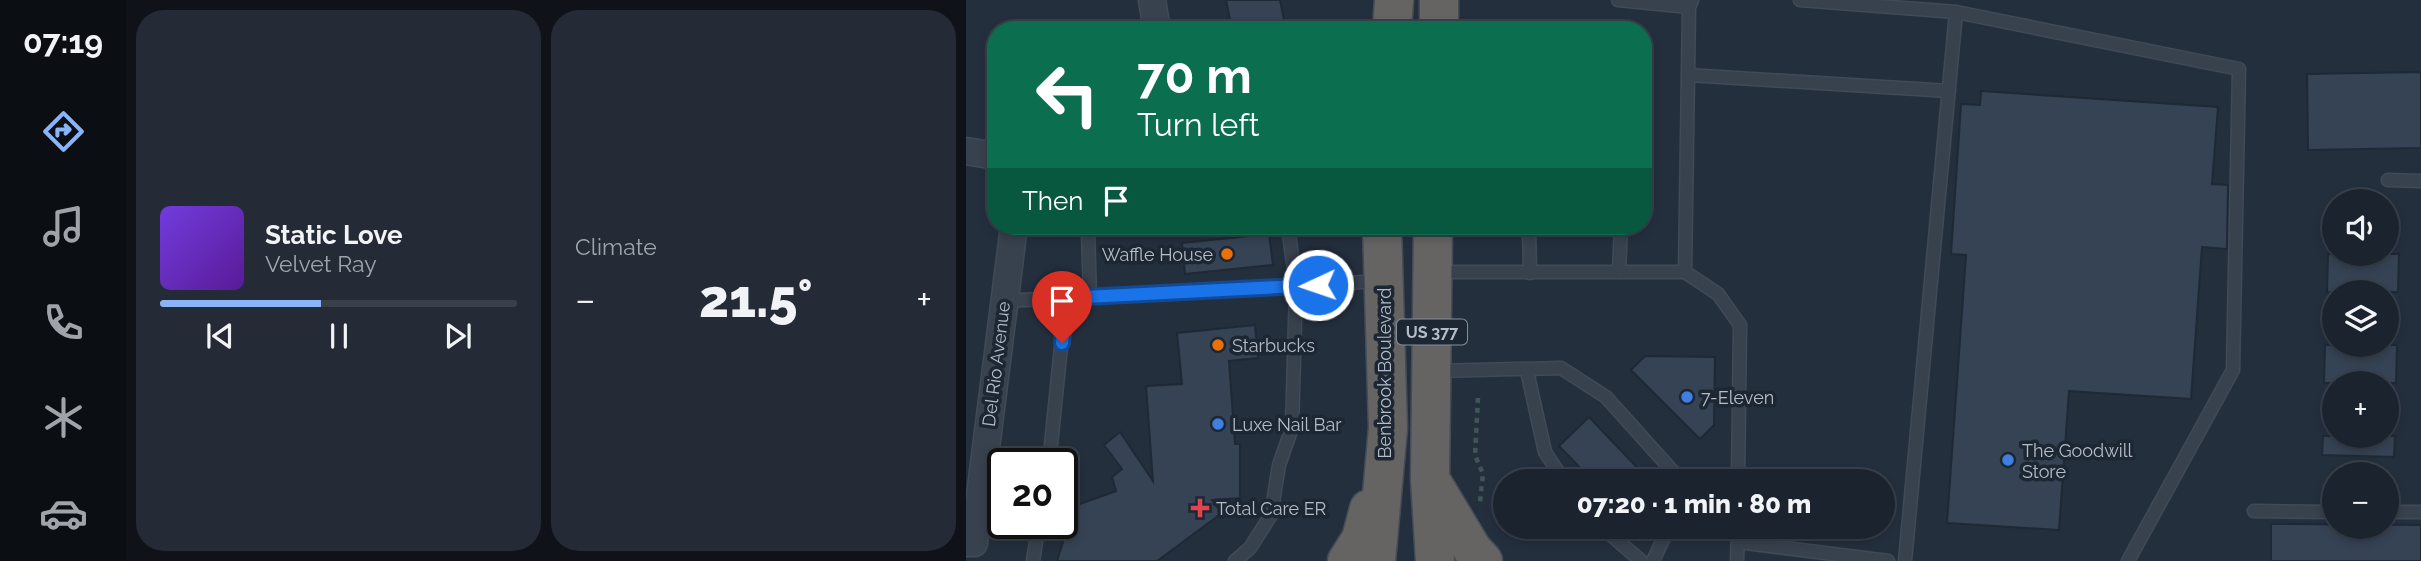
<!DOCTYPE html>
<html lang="en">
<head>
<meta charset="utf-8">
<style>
  body { margin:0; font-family:Raleway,sans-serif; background:#242b36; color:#f1f3f6; height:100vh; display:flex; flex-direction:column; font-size:26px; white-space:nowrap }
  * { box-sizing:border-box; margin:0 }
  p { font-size:23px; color:#a0a4aa }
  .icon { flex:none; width:38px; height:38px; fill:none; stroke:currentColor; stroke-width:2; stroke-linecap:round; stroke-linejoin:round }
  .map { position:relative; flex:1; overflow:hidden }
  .drawer { display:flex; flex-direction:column; gap:10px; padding:10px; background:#0f1319; width:840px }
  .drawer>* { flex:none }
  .hud { position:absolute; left:21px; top:21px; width:665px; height:214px; border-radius:28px; box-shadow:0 4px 10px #0003,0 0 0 2px #39404a; background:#0b6e4f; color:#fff; overflow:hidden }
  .buttons { position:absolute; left:1356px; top:189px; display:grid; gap:14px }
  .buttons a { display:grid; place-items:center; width:77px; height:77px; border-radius:50%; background:#1b232e; box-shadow:0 4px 10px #0003,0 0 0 2px #39404a; font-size:35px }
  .speed { position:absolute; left:21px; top:448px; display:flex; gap:14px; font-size:35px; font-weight:700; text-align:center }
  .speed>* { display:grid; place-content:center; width:91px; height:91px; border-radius:50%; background:#1b232e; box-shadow:0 4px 10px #0003,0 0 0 2px #39404a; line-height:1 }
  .speed .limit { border:4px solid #111; border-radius:10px; background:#fff; color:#111 }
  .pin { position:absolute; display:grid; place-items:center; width:60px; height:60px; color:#fff; margin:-72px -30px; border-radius:50% 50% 50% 0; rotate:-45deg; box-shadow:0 0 7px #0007 }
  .pin .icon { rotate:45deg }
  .me { position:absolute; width:77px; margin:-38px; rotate:267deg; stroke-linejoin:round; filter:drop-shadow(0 0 5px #0008) }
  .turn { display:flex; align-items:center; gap:24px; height:147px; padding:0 35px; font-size:32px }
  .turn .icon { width:91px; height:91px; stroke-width:2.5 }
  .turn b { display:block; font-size:49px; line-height:60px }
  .then { display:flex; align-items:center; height:66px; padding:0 35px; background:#0003; gap:14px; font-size:26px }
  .big { font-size:52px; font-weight:800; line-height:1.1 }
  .drawer .widget { flex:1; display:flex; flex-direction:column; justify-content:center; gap:10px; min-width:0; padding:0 24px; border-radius:28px; background:#242b36 }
  .song { display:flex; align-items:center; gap:21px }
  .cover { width:84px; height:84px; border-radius:10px; background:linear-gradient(135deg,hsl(260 70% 55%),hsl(270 70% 35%)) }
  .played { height:7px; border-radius:4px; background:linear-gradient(90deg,#8ab4f8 45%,#39404a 45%) }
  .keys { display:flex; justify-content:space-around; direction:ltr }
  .heat { display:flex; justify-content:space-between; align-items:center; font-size:38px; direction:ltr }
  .drawer .tiles { flex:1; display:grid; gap:10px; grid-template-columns:repeat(2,1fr) }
  .trip { position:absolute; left:527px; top:469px; width:402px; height:70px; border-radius:35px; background:#1b232e; box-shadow:0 4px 10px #0003,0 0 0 2px #39404a; font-weight:800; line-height:70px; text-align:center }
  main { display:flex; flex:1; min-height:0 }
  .dock { display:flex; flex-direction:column; width:126px; justify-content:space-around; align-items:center; background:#0b0e12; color:#a0a4aa }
  .dock .icon { width:49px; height:49px }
  .dock .active { color:#8ab4f8 }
  .dock b { font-size:32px; color:#f1f3f6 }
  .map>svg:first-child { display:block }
  .building { fill:#364354; stroke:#1f2835; stroke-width:2 }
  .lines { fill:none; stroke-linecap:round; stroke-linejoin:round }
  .service-casing { stroke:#414a57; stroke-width:15 }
  .minor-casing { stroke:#414a57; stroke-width:29 }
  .trunk-casing { stroke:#434c59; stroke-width:41 }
  .path { stroke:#3f5557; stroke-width:4.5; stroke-dasharray:5 5; stroke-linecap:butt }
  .service { stroke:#38414e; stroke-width:12 }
  .minor { stroke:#38414e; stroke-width:26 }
  .trunk { stroke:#656462; stroke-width:38 }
  .route-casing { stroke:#114b97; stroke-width:18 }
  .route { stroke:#1a73e8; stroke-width:12 }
  .food-dot { fill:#e8710a; stroke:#1d2633; stroke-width:2.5 }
  .shop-dot { fill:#3f7fe0; stroke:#1d2633; stroke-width:2.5 }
  .health-dot { fill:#e0444e; stroke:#1d2633; stroke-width:2.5 }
  .labels { text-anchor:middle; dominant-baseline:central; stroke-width:7; stroke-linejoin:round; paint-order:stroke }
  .shield { fill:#1d2633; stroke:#878f9c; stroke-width:2 }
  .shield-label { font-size:16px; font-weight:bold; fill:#b4bcc9 }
  .poi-label { font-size:18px; fill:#b4bcc9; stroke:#1d2633; text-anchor:start }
  .street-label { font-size:18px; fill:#b4bcc9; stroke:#1d2633 }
</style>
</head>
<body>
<main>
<nav class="dock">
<b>07:19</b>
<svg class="icon active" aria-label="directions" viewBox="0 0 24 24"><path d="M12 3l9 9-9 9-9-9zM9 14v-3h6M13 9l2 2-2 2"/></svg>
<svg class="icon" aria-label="music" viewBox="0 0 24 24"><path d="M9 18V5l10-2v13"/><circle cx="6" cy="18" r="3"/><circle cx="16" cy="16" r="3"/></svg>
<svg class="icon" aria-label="phone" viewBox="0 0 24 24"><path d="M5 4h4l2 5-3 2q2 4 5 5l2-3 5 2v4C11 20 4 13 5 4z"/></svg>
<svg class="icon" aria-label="climate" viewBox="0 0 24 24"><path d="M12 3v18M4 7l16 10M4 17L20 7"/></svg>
<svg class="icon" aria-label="car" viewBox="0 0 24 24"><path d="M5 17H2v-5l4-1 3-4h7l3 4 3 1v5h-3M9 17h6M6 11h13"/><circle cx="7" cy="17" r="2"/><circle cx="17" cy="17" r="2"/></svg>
</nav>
<section class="drawer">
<div class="tiles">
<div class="widget">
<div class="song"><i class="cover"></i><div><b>Static Love</b><p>Velvet Ray</p></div></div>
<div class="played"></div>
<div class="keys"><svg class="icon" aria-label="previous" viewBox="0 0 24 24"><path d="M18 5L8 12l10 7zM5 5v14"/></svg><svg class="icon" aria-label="pause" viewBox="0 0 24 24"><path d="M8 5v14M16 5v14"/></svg><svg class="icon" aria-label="next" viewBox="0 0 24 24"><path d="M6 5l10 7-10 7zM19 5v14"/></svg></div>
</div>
<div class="widget"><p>Climate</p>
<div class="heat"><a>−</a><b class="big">21.5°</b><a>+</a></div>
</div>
</div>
</section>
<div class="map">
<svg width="1455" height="561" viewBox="0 0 1455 561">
  <rect width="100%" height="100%" fill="#242f3e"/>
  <g class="building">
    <path d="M260,0h54l6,30h-54z"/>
    <path d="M1455,72v76l-113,2 -1,-76z"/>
    <path d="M1015,91l237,16 -6,77 16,1 -1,64 -25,-2 -11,152 -122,-8 -10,139 -112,-7 19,-268 -15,-1 10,-150 19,1z"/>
    <path d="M303,234l4,31 -88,9 -3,-31z"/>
    <path d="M1362,254h71l-1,38h-71z"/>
    <path d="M289,325l3,33 -29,3 6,83h5v54l-28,2 10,13 -65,48h-100l17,-55 42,-15 -4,-14 10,-8 -18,-24 16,-13 33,49 -7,-95 36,-2 -5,-51z"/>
    <path d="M1359,345h72l-1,38h-72z"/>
    <path d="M679,356l70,1 -1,68 -14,14 -69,-69z"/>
    <path d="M623,417l61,64h-57l-34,-35z"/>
    <path d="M1357,436h72l-1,21 -72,-2z"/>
    <path d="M1305,524l150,1v36h-150z"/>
  </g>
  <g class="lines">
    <g class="service-casing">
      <g id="service">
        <path d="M652,0l71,7"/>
        <path d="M726,0l-3,7 -4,265 33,22 22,31 -2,156"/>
        <path d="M834,0l156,12 283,57 -6,301 -105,191"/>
        <path d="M722,75l261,16"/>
        <path d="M1422,180l33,1"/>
        <path d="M563,226l1,47"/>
        <path d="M470,272h249"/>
        <path d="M653,272l2,-46"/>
        <path d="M124,297l-2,-65 7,-6"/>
        <path d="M38,301l292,-15 -8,-60"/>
        <path d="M469,371l126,-3 45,29 70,78 -1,6"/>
        <path d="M561,371l18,81 19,29"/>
        <path d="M83,464l17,-166"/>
        <path d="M1288,511l80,1"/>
        <path d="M1421,512h34"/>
        <path d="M636,527l39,34"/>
        <path d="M772,542l150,19"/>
        <path d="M67,561l6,-38"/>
        <path d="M269,561l15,-13 21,-33 8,-50 13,-37 4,-142 83,-5"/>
        <path d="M687,561l16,-34"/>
        <path d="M771,561l1,-34"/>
        <path d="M939,561l51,-549"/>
      </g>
    </g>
    <g class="minor-casing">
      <g id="minor">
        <path d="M186,0l5,30"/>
        <path d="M0,151l30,5"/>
        <path d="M0,543h8l40,-317"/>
      </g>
    </g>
    <g class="trunk-casing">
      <g id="trunk">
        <path d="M426,30l2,-30"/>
        <path d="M473,30v-30"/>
        <path d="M467,226l-3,253 5,82"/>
        <path d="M467,484l39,65 11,12"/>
        <path d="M381,561l14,-22 8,-30"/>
        <path d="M410,561l12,-133 -6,-202"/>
      </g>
    </g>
    <path class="path" d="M512,398l-3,57 8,19 -3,28"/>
    <use href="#service" class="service"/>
    <use href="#minor" class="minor"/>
    <use href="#trunk" class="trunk"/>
  </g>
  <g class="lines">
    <g class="route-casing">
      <path id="route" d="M96,343l4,-45 252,-13"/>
    </g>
    <use href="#route" class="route"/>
  </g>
  <g class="food-dot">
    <circle cx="261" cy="254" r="7"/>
    <circle cx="252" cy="345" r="7"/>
  </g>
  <g class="shop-dot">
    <circle cx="721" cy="397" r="7"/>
    <circle cx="252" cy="424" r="7"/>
    <circle cx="1042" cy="460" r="7"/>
  </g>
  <path class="health-dot" d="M230.5 497.5h7v7h7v7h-7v7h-7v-7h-7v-7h7z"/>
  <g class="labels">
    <rect class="shield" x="431" y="319.5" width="70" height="25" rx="5"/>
    <g class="shield-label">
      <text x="466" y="332">US 377</text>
    </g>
    <g class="poi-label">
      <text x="247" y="254" text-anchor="end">Waffle House</text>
      <text x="266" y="345">Starbucks</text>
      <text x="735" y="397">7-Eleven</text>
      <text x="266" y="424">Luxe Nail Bar</text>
      <text x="1056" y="450">The Goodwill<tspan x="1056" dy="21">Store</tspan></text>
      <text x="250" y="508">Total Care ER</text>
    </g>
    <g class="street-label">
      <text transform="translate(30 364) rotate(-83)">Del Rio Avenue</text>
      <text transform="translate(418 373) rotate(-90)">Benbrook Boulevard</text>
    </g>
  </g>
</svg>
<div class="buttons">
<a><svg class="icon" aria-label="sound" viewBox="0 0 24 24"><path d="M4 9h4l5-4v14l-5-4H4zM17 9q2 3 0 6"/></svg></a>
<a><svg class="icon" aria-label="layers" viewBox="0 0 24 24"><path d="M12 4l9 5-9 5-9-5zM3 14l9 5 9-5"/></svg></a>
<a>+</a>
<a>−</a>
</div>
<div class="speed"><div class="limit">20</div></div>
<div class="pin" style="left:96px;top:343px;background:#d93025"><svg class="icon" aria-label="arrive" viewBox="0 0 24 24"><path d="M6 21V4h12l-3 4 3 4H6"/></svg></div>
<svg class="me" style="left:352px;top:285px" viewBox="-20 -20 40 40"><circle r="17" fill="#1a73e8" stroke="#fff" stroke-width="3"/><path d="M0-11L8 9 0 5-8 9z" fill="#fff"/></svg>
<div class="trip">07:20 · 1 min · 80 m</div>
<div class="hud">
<div class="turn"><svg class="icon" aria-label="left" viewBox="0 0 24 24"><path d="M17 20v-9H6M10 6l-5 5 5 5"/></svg><div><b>70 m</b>Turn left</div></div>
<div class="then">Then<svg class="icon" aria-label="arrive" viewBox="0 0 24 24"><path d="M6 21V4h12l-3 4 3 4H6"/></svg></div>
</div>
</div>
</main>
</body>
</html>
